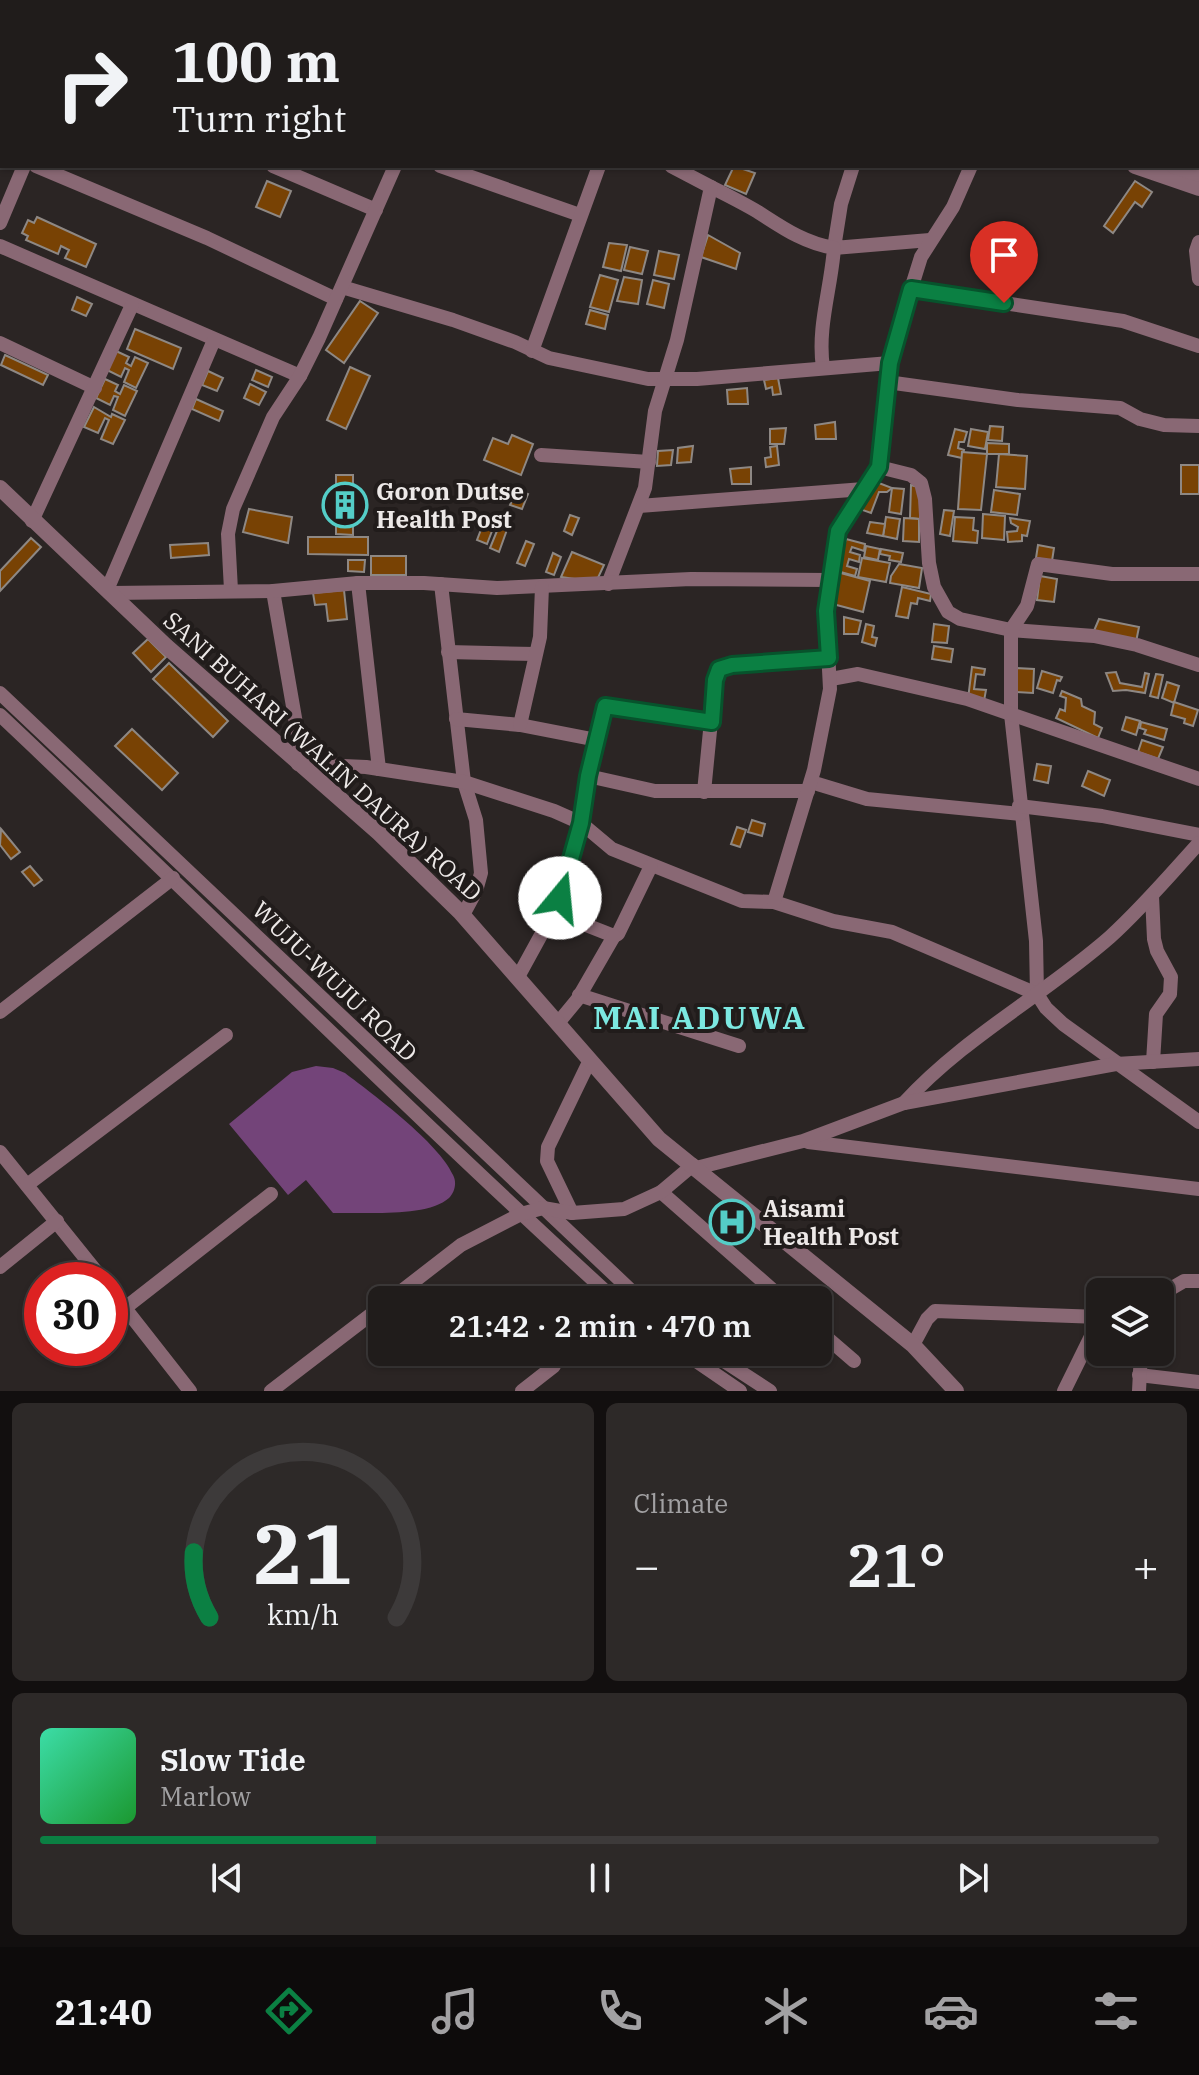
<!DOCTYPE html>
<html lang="en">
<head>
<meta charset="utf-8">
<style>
  body { margin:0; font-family:"IBM Plex Serif",serif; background:#2d2928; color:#f1f3f6; height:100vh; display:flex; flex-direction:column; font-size:30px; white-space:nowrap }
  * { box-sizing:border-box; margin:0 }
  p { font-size:26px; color:#a2a1a3 }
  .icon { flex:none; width:44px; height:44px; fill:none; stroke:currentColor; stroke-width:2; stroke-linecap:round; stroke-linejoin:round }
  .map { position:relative; height:1391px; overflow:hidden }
  .panel { display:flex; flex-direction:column; gap:12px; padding:12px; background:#120f0f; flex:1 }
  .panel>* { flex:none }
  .guide { position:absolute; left:0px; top:0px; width:1200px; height:168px; box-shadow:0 2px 6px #0004,0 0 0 2px #3d3a3a; background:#201c1b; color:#f1f3f6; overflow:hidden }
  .buttons { position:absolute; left:1086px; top:1278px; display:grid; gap:16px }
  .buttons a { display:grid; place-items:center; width:88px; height:88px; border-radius:12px; background:#201c1b; box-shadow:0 2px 6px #0004,0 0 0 2px #3d3a3a; font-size:40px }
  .speed { position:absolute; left:24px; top:1262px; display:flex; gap:16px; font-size:40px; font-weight:700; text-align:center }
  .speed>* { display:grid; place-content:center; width:104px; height:104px; border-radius:50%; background:#201c1b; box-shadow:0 2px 6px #0004,0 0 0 2px #3d3a3a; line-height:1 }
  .speed .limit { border:12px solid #d22; background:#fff; color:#111 }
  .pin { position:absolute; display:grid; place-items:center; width:68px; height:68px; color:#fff; margin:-82px -34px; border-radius:50% 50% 50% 0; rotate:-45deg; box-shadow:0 0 8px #0007 }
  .pin .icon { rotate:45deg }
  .me { position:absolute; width:88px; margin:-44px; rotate:17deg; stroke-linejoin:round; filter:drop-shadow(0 0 6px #0008) }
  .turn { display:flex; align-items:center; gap:28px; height:168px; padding:0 40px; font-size:36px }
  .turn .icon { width:104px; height:104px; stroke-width:2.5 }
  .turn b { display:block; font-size:56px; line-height:68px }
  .big { font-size:60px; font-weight:600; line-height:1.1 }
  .panel .widget { flex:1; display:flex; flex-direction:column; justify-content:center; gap:12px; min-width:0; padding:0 28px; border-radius:12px; background:#2d2928 }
  .panel .dial { align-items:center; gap:0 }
  .dial svg { height:208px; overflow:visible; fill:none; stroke:#3d3a3a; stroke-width:7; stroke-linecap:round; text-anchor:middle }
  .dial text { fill:#f1f3f6; stroke:none }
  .song { display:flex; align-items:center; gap:24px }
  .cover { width:96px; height:96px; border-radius:12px; background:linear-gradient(135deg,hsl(160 70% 55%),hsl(130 70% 35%)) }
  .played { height:8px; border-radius:4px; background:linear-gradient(90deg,#0b8043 30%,#3d3a3a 30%) }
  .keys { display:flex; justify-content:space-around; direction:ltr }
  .heat { display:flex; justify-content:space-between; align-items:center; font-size:44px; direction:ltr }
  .panel .tiles { flex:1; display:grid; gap:12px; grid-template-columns:1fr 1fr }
  .widget:last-child { grid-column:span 2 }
  .trip { position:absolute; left:368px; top:1286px; width:464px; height:80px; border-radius:12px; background:#201c1b; box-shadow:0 2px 6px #0004,0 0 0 2px #3d3a3a; font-weight:600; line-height:80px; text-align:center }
  .tabs { display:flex; height:128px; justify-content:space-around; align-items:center; background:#0d0b0b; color:#a2a1a3 }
  .tabs .icon { width:56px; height:56px }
  .tabs .active { color:#0b8043 }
  .tabs b { font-size:36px; color:#f1f3f6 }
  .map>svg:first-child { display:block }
  .water { fill:#734479 }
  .building { fill:#784204; stroke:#8e8884; stroke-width:2 }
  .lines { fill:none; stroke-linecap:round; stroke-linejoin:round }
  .service { stroke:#896874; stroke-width:7 }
  .minor { stroke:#896874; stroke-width:14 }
  .tertiary { stroke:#896874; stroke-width:16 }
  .secondary { stroke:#c18d9f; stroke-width:16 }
  .route-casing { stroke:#07532c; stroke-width:20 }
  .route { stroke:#0b8043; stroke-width:14 }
  .labels { text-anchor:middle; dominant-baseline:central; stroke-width:8; stroke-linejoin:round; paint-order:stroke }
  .poi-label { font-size:24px; font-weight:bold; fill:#ede9e8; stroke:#211c1b; text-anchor:start }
  .street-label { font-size:24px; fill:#ede9e8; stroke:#211c1b }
  .district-label { font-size:32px; font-weight:bold; letter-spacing:2px; fill:#7ce8e1; stroke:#211c1b }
</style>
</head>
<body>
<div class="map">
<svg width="1199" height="1391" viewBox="0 0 1199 1391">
  <rect width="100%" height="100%" fill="#2b2524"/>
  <path class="water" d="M316,1066l17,2 12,5c29,22 94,70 108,102 4,7 2,17 -4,23 -22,20 -87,14 -116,15l-27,-33 -18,15 -59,-71 63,-52z"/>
  <g class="building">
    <path d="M734,166l21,7 -9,21 -21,-9z"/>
    <path d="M267,181l24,10 -11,26 -24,-10z"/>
    <path d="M1135,181l17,11 -10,15 -7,-5 -22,31 -9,-7z"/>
    <path d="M37,217l59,27 -10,23 -21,-9 4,-8 -8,-4 -3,8 -32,-14 2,-4 -6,-3 6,-13 6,3z"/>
    <path d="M708,235l32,18 -4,16 -35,-12z"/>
    <path d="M609,243l18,2 -6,26 -18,-4z"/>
    <path d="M630,247l18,4 -6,23 -18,-4z"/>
    <path d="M659,251l20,4 -5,24 -20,-4z"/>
    <path d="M600,275l18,5 -9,32 -19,-5z"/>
    <path d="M624,277l18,3 -4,24 -21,-3z"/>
    <path d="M653,280l16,4 -5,24 -17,-4z"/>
    <path d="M77,297l15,7 -6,12 -14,-6z"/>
    <path d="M360,301l18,12 -34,50 -18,-13z"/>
    <path d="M590,310l18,5 -3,14 -19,-5z"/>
    <path d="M135,329l46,19 -8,21 -46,-20z"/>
    <path d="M116,351l13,6 -3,6 5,3 4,-9 13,6 -12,25 -12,-6 5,-12 -4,-2 -4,9 -14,-7z"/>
    <path d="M5,355l43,20 -5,10 -42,-20z"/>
    <path d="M350,367l20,9 -24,53 -19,-9z"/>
    <path d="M256,370l16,7 -4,10 -16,-7z"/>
    <path d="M208,371l15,7 -6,13 -15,-6z"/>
    <path d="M778,378l3,16 -8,1 -1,-8 -6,2 -2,-9z"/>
    <path d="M105,379l13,6 -3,6 5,3 4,-9 13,6 -12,25 -12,-6 5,-13 -4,-1 -4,9 -14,-7z"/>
    <path d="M250,384l16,8 -7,13 -15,-7z"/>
    <path d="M747,388l1,16h-20l-1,-14z"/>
    <path d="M196,399l27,12 -4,10 -27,-12z"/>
    <path d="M94,407l17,10 1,-3 13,6 -12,24 -12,-5 8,-19 -4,-2 -7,15 -14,-6z"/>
    <path d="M835,422l1,17h-20l-1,-14z"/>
    <path d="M990,426l13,1 -1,14 -14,-1z"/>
    <path d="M786,428l-2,16h-14v-15z"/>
    <path d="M955,429l12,3 -3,10h-5l-1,6 6,2 -2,8 -14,-3z"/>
    <path d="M971,429l17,3 -3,17 -17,-3z"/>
    <path d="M512,435l21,9 -12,31 -37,-15 9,-22 15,6z"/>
    <path d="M987,443l22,1v10h-22z"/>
    <path d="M693,446l-2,16 -14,1 1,-15z"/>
    <path d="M777,446l2,19 -13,2 -1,-9 6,-1 -1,-10z"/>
    <path d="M673,450l-2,15 -14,1 1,-15z"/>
    <path d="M962,452l25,2 -6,56 -23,-1z"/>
    <path d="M999,454l28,2 -2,33 -29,-2z"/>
    <rect x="1181" y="465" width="18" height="29"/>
    <path d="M751,467v17h-19l-2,-15z"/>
    <path d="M336,475h17v60l-17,-1z"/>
    <path d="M871,480l21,8 -5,4h-8l-8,21 -14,-5z"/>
    <path d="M911,485l10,3 -1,31 -10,-1z"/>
    <path d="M892,488l12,1 -3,25 -12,-2z"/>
    <path d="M517,490l11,4 -6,15 -12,-4z"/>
    <path d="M994,490l26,4 -3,21 -26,-3z"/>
    <path d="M249,509l43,8 -4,26 -45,-11z"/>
    <path d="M944,510l10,1 -4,25 -10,-2z"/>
    <path d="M487,514l10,4 -10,26 -10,-4z"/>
    <path d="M983,514l22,2 -1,24 -22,-2z"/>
    <path d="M570,515l9,3 -7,17 -8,-4z"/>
    <path d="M886,517l14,2 -3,20 -14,-3z"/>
    <path d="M955,517l19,1 -1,12 5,1 -1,12 -24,-2z"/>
    <path d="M904,518l15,1v23l-16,-1z"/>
    <path d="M1010,518l20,3 -3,15 -5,-1v6l-14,1 -1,-10 10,-1 1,-4 -7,-4z"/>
    <path d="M501,521l8,3 -10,28 -9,-4z"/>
    <path d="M870,522l15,2 -2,12 -16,-3z"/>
    <path d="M308,537h60v18l-60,-1z"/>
    <path d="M31,538l10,9 -41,44v-20z"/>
    <path d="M846,539l19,5 -1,7 -12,-4 -2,5 10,3 -1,7 -10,-3 -2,7 10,3 -2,7 -18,-5z"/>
    <path d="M526,541l8,3 -9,22 -8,-3z"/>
    <path d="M208,543l1,12 -38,3 -1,-13z"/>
    <path d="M1038,545l16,3 -2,13 -16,-3z"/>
    <path d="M866,546l14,3 -2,11 -14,-3z"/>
    <path d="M881,549l22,4 -2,9 -12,-2 1,-4 -10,-2z"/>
    <path d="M572,552l32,13 -8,17 -35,-5z"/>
    <path d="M553,553l8,4 -7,18 -8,-3z"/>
    <rect x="371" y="556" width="35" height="19"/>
    <path d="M862,558l28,5 -4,19 -28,-5z"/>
    <path d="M348,560h17l-1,12 -16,-1z"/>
    <path d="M899,564l23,4 -3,20 -29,-5 1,-7z"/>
    <path d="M837,572l33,9 -7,31 -34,-9z"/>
    <path d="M1040,576l17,3 -3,23 -17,-2z"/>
    <path d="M902,587l29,7 -1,7 -12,-3 -1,6 -6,-1 -3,15 -12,-2z"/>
    <path d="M344,590l3,29 -19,2 -2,-17 -11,1 -2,-12z"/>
    <path d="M844,617l17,4 -3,13h-14z"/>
    <path d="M1099,619l40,8 -3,15 -43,-9z"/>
    <path d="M866,624l8,2 -2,11 5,1 -2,8 -13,-4z"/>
    <path d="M934,624l15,2 -2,17 -15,-1z"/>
    <path d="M148,639l18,18 -15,15 -18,-19z"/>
    <path d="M934,646l19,3 -2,13 -19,-3z"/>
    <path d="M169,663l59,58 -15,16 -60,-58z"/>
    <path d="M972,667l13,2 -1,6 -8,-1 -2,15 12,1 -2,11 -16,-2z"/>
    <path d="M1016,668l18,1 -1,24 -19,-1z"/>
    <path d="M1042,671l20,6 -2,4 -3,-1 -4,13 -16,-5z"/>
    <path d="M1116,672l4,11 22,4 3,-14 4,1 -4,19 -19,-3 -13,1 -7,-18z"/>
    <path d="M1156,674l7,1 -5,23 -8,-2z"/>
    <path d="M1167,682l12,4 -5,17 -12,-5z"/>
    <path d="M1062,691l19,8 1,7 13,6 -1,12 8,4 -4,10 -42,-20 4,-9 5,2 1,-13 -6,-2z"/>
    <path d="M1174,702l24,8 -5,16 -9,-3 1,-4 -14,-4z"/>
    <path d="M1126,717l14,4 -4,14 -14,-5z"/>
    <path d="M1141,722l26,7 -3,11 -20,-6 2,-4 -6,-2z"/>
    <path d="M132,729l46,44 -16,17 -47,-44z"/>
    <path d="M1142,740l21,7 -5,12 -20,-7z"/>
    <path d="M1037,764l14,2 -3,17 -14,-3z"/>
    <path d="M1088,771l22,9 -6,16 -22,-10z"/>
    <path d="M752,820l13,4 -3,12 -14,-4z"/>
    <path d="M737,827l9,3 -6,17 -9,-3z"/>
    <path d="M1,829l19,23 -9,7 -11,-14z"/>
    <path d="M30,866l12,14 -8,6 -12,-14z"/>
  </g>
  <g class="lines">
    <path class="service" d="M876,0l2,2"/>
    <g class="minor">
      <path d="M935,0l1,2"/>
      <path d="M123,2l1,-2"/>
      <path d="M497,2l1,-2"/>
      <path d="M1117,2l5,-2"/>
      <path d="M36,166l171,72 129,61"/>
      <path d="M273,166l103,44"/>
      <path d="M440,166l140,49"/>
      <path d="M853,166l-12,38 -7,44 96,-8"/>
      <path d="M711,187c16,8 32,16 47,25 25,16 46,31 76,36 -3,41 -17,79 -11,120"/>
      <path d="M0,223l24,-57"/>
      <path d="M1199,242l-3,9 3,28"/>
      <path d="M0,246l300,130"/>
      <path d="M342,287l111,33 62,22 34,16 99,21h49l193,-16"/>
      <path d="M911,289l212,32 76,25"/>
      <path d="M0,343l95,45"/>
      <path d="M532,351l67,-185"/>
      <path d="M887,382l131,18 102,8 20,11 24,6 35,1"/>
      <path d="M541,455l108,7"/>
      <path d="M879,467l32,8 10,8 4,16 4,64 5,24 14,25 12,7 51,11 83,6 43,9 62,20"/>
      <path d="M639,506l225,-17"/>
      <path d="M32,521l100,-216"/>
      <path d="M1199,574h-87l-74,-10 -11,42 -16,24v84l25,227 1,53 9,14 17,16 136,98"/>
      <path d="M358,583l21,186"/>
      <path d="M441,584l23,198 12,38 5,53 -5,18 -13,24"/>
      <path d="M608,584l37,-96 10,-77 22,-71 34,-153 -40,-21"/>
      <path d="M107,590l107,-250"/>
      <path d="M231,590l-3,-56 5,-25 40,-92 27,-41 19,-38 76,-172"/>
      <path d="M273,591l30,173"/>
      <path d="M111,593l162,-2 85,-8h66l73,5 194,-9 138,1"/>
      <path d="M448,652l87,2"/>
      <path d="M831,679l27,-5 109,25 232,80"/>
      <path d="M0,693l641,607"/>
      <path d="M0,715c206,194 406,394 615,585"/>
      <path d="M456,719l64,6 77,15"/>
      <path d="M520,725l20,-88 2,-50"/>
      <path d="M298,764l68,3 98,15 90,29 27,12 31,26 130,52 32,1 59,19 59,11 145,62"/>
      <path d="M588,776l67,15h153"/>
      <path d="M811,782l56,17 153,15"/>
      <path d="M704,792l11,-112 4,-11 13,-4 97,-7"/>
      <path d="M1019,806l83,10 97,19"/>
      <path d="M1152,896l2,43 3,12 14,26 -1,17 -14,20 -3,48"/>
      <path d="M774,902l40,-132 16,-81 -4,-78 12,-80 41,-64 11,-104 21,-74 10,-32 32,-50 18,-41"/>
      <path d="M553,912l61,24 4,-2 33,-68"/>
      <path d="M518,977l40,-73 11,-32 36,-166 107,16"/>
      <path d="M579,995l160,51"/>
      <path d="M0,1012l173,-134"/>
      <path d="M558,1023l19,-23 37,-64"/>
      <path d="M904,1103c59,-65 140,-108 206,-166 32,-29 60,-62 89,-94"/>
      <path d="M808,1142l391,47"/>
      <path d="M0,1152l103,128"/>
      <path d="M696,1168l107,-27 101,-38 212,-39 83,-5"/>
      <path d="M27,1185l199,-150"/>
      <path d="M661,1192l123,108"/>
      <path d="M572,1213l-25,-52 1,-14 42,-87"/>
      <path d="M0,1267l57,-46"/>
      <path d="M110,1289l80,102"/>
      <path d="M1160,1295l24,-14h15"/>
      <path d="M390,1300l71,-55 60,-31 22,-6 29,5 52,-4 37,-17 32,-27"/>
      <path d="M125,1308l146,-114"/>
      <path d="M818,1330l36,31"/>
      <path d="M913,1345l14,-26 8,-8 165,6"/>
      <path d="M683,1352l57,39"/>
      <path d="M710,1352l60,39"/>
      <path d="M1139,1375l60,7"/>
      <path d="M271,1391l111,-85"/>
      <path d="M522,1391l32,-25"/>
      <path d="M1064,1391l36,-73"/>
      <path d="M1139,1391l2,-39"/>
    </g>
    <g class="tertiary">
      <path d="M633,0l6,2"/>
      <path d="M691,0l5,2"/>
      <path d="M1135,166l64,22"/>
      <path d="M1174,166l25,8"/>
      <path d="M0,488l166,158 213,187 81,79 199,227 254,206 43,46"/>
    </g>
    <path class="secondary" d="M0,6l2,-6"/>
  </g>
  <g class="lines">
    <g class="route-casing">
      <path id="route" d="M560,898l21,-75 7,-47 17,-70 107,16 3,-42 4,-11 13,-4 97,-7 -3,-47 12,-80 41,-64 11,-104 21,-74 93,14"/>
    </g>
    <use href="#route" class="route"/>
  </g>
  <defs>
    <g id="building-ring" transform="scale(2.3)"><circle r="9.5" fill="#211c1b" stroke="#54cdc7" stroke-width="1.5"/><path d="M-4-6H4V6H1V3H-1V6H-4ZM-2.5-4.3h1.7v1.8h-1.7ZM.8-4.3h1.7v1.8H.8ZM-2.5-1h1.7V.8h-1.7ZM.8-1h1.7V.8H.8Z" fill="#54cdc7"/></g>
    <g id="hospital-ring" transform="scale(2.3)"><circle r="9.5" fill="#211c1b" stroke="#54cdc7" stroke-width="1.5"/><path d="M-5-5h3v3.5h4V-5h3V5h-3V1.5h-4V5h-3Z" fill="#54cdc7"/></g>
  </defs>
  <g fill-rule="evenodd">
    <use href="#building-ring" x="345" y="505"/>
    <use href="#hospital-ring" x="732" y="1222"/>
  </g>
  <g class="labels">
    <g class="poi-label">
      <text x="376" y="491">Goron Dutse<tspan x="376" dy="28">Health Post</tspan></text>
      <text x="763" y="1208">Aisami<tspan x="763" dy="28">Health Post</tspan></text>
    </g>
    <g class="street-label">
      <text transform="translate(323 756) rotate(42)">SANI BUHARI (WALIN DAURA) ROAD</text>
      <text transform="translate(335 981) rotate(44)">WUJU-WUJU ROAD</text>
    </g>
    <g class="district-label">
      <text x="700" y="1017">MAI ADUWA</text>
    </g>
  </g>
</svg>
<div class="buttons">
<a><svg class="icon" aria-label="layers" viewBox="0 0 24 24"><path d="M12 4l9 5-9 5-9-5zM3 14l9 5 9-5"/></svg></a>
</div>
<div class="speed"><div class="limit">30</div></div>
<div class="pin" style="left:1004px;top:303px;background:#d93025"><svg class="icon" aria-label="arrive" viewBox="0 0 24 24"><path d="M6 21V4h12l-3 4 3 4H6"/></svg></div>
<svg class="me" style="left:560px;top:898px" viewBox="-20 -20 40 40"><circle r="19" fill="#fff"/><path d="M0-13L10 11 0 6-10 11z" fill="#0b8043"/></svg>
<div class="trip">21:42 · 2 min · 470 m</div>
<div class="guide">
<div class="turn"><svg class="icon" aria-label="right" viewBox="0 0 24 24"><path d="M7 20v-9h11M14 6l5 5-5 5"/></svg><div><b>100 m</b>Turn right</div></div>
</div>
</div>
<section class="panel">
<div class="tiles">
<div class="widget dial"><svg viewBox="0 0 100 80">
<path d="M14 69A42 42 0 1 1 86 69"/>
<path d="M14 69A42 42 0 0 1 8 44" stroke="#0b8043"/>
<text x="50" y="56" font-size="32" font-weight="700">21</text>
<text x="50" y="72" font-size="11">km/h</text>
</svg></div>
<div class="widget"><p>Climate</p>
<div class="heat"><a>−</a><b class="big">21°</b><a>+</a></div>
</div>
<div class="widget">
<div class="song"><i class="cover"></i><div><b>Slow Tide</b><p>Marlow</p></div></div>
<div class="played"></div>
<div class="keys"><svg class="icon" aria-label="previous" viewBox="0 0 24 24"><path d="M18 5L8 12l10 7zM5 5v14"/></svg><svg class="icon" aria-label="pause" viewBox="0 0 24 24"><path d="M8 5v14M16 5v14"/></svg><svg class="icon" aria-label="next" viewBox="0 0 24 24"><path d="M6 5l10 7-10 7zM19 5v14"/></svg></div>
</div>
</div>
</section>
<nav class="tabs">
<b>21:40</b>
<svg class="icon active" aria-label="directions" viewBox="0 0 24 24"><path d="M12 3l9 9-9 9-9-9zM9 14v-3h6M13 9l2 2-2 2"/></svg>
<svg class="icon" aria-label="music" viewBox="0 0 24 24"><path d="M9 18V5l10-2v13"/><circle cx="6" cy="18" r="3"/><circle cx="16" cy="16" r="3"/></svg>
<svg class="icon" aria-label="phone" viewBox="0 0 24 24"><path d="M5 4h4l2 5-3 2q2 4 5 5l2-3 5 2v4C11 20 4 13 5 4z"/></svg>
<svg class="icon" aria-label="climate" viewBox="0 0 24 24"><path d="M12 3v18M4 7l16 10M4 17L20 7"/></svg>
<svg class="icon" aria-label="car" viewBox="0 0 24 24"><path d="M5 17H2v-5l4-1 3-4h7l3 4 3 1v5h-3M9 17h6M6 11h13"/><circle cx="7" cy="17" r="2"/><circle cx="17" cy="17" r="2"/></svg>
<svg class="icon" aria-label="filters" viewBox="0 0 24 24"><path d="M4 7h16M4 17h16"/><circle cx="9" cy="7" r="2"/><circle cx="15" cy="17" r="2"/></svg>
</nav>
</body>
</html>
